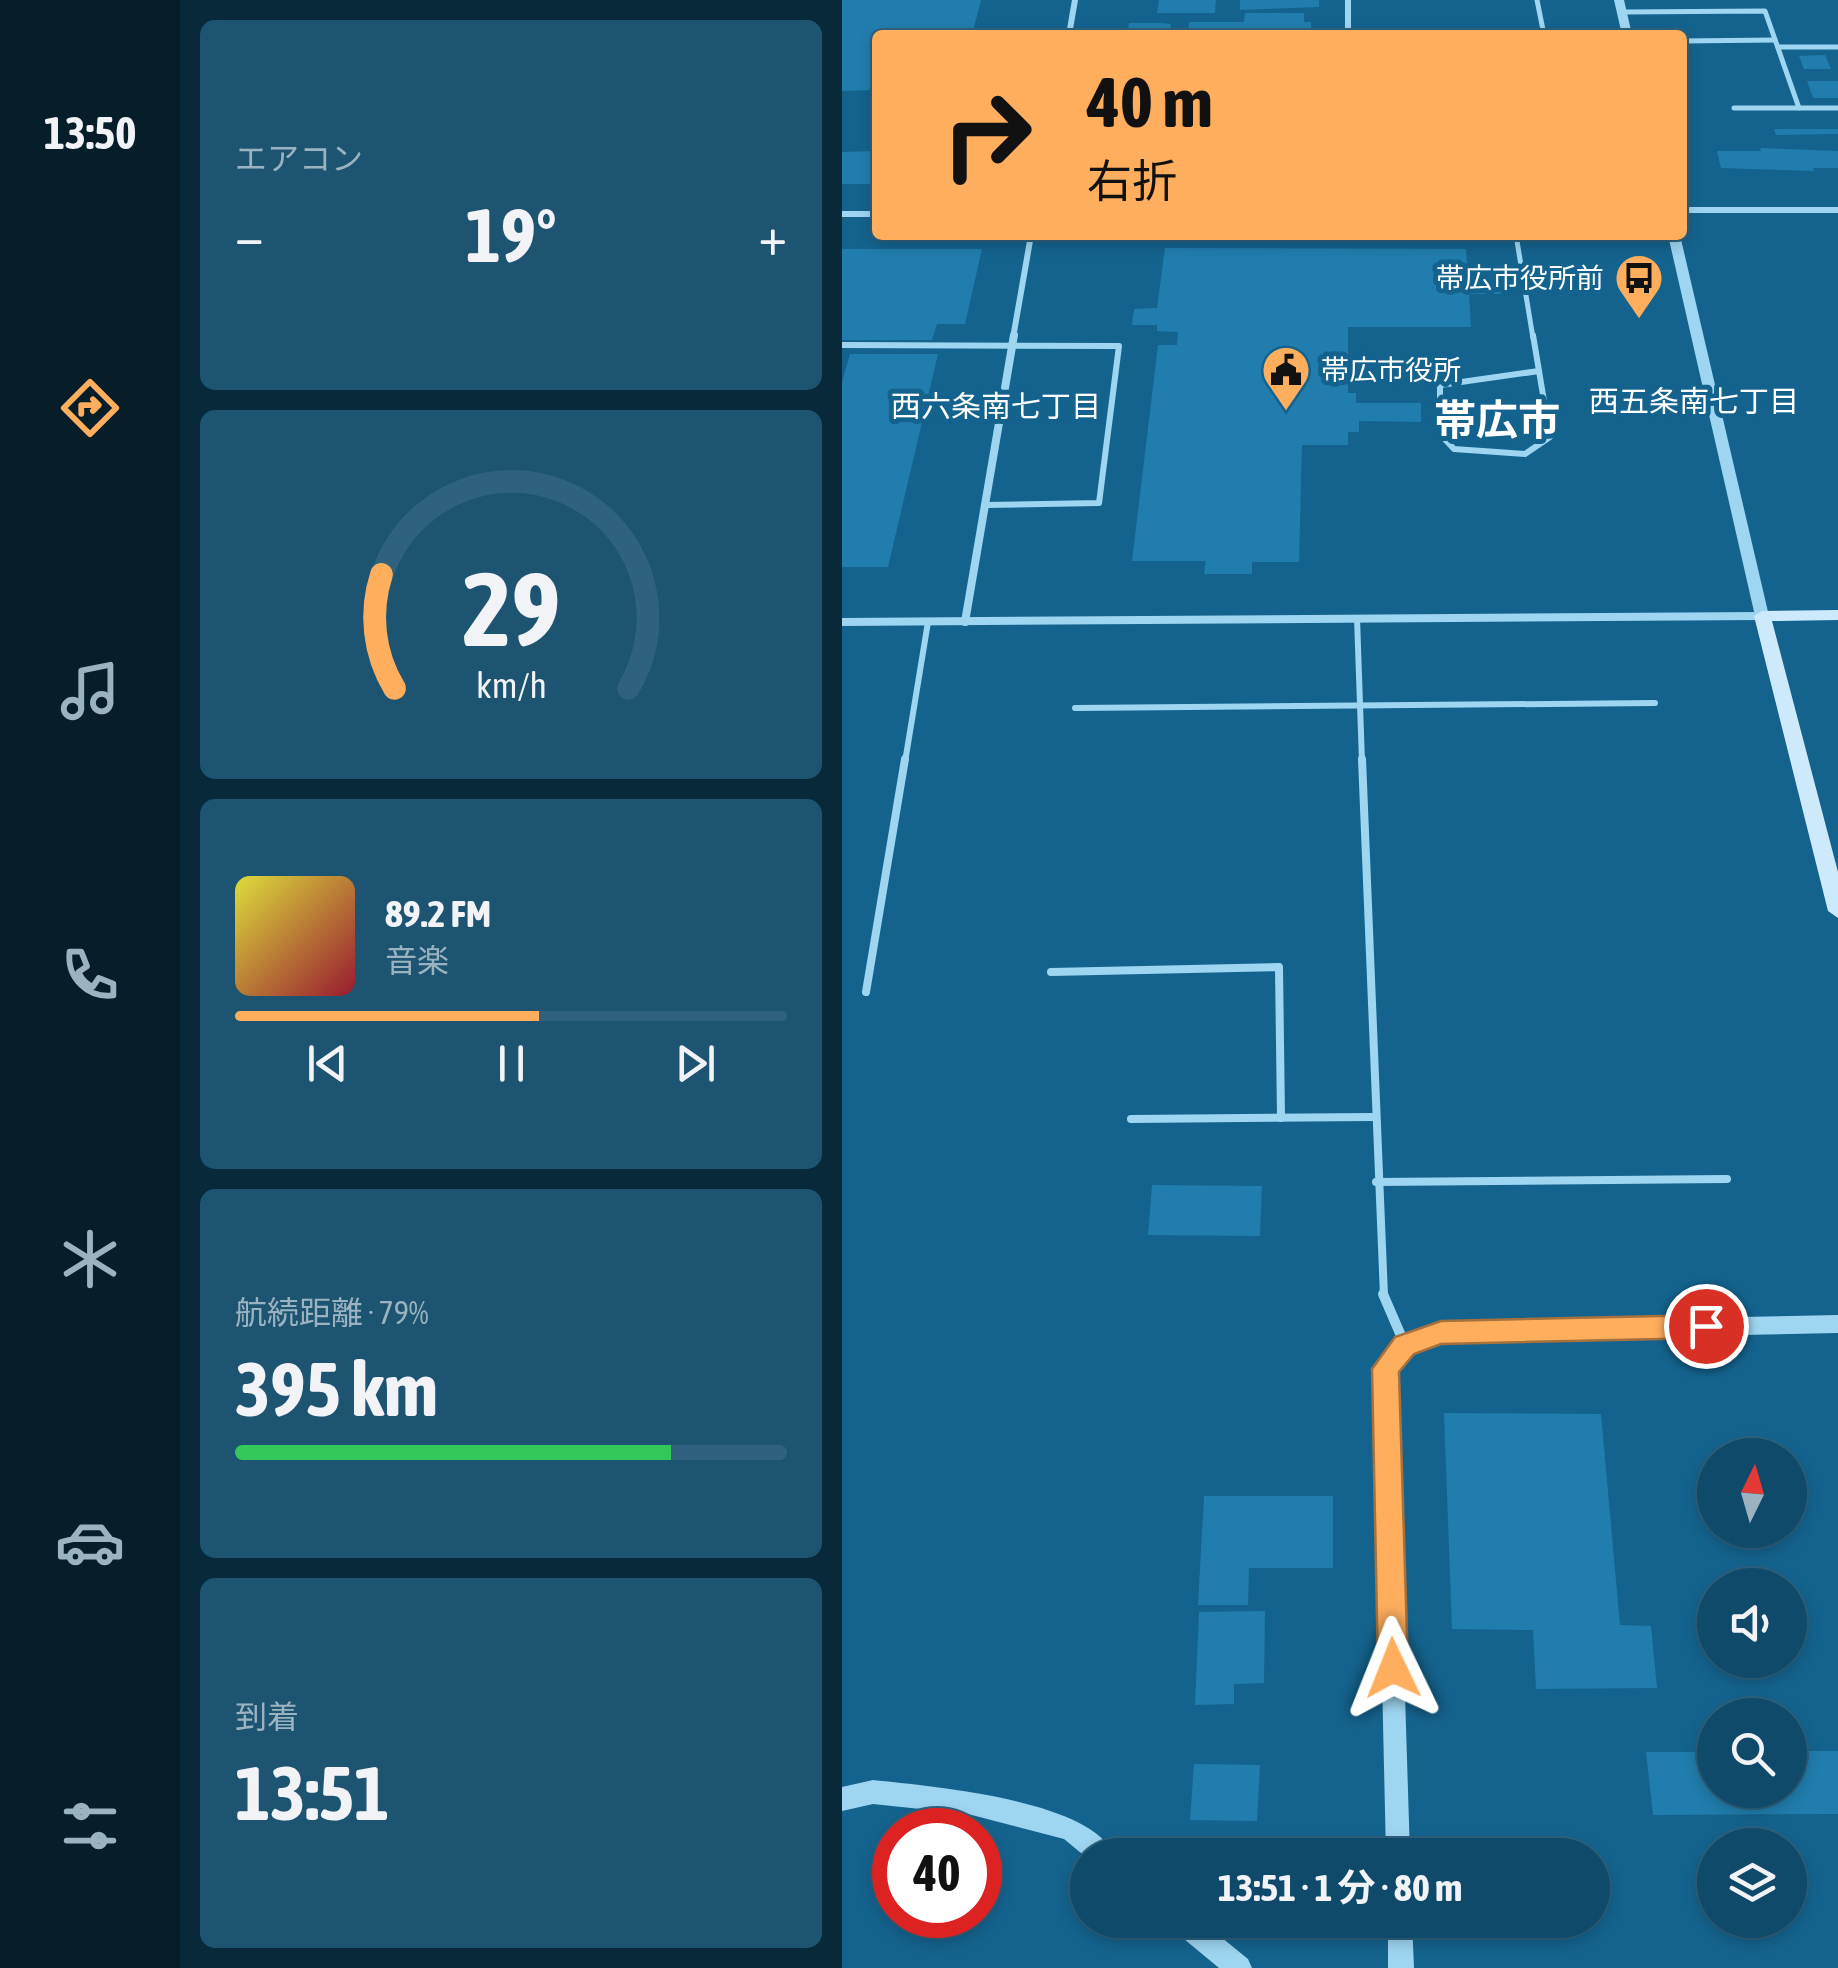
<!DOCTYPE html>
<html lang="ja">
<head>
<meta charset="utf-8">
<style>
  body { margin:0; font-family:"Asap Condensed","Noto Sans JP",sans-serif; background:#1d5472; color:#f1f3f6; height:100vh; display:flex; flex-direction:column; font-size:38px; white-space:nowrap }
  * { box-sizing:border-box; margin:0 }
  p { font-size:32px; color:#9bb3c1 }
  .icon { flex:none; width:55px; height:55px; fill:none; stroke:currentColor; stroke-width:2; stroke-linecap:round; stroke-linejoin:round }
  .map { position:relative; flex:1; overflow:hidden }
  .sheet { display:flex; flex-direction:column; gap:20px; padding:20px; background:#08293a; width:662px }
  .sheet>* { flex:none }
  .guide { position:absolute; left:30px; top:30px; width:815px; height:210px; border-radius:10px; box-shadow:0 5px 15px #0003,0 0 0 2px #2f627e; background:#ffae5d; color:#111; overflow:hidden }
  .needle { width:65px; rotate:5deg }
  .controls { position:absolute; left:855px; top:1438px; display:grid; gap:20px }
  .controls a { display:grid; place-items:center; width:110px; height:110px; border-radius:50%; background:#0f4a6a; box-shadow:0 5px 15px #0003,0 0 0 2px #2f627e; font-size:50px }
  .speed { position:absolute; left:30px; top:1808px; display:flex; gap:20px; font-size:50px; font-weight:700; text-align:center }
  .speed>* { display:grid; place-content:center; width:130px; height:130px; border-radius:50%; background:#0f4a6a; box-shadow:0 5px 15px #0003,0 0 0 2px #2f627e; line-height:1 }
  .speed .limit { border:15px solid #d22; background:#fff; color:#111 }
  .pin { position:absolute; display:grid; place-items:center; width:85px; height:85px; color:#fff; margin:-42px; border:5px solid #fff; border-radius:50%; box-shadow:0 2px 10px #0007 }
  .me { position:absolute; width:110px; margin:-55px; rotate:358deg; stroke-linejoin:round; filter:drop-shadow(0 0 8px #0008) }
  .turn { display:flex; align-items:center; gap:35px; height:210px; padding:0 50px; font-size:45px }
  .turn .icon { width:130px; height:130px; stroke-width:2.5 }
  .turn b { display:block; font-size:70px; line-height:85px }
  .big { font-size:75px; font-weight:700; line-height:1.1 }
  .sheet .tile { flex:1; display:flex; flex-direction:column; justify-content:center; gap:15px; min-width:0; padding:0 35px; border-radius:15px; background:#1d5472 }
  .sheet .dial { align-items:center; gap:0 }
  .dial svg { height:260px; overflow:visible; fill:none; stroke:#2f627e; stroke-width:7; stroke-linecap:round; text-anchor:middle }
  .dial text { fill:#f1f3f6; stroke:none }
  .song { display:flex; align-items:center; gap:30px }
  .cover { width:120px; height:120px; border-radius:15px; background:linear-gradient(135deg,hsl(60 70% 55%),hsl(350 70% 35%)) }
  .played { height:10px; border-radius:5px; background:linear-gradient(90deg,#ffae5d 55%,#2f627e 55%) }
  .keys { display:flex; justify-content:space-around; direction:ltr }
  .heat { display:flex; justify-content:space-between; align-items:center; font-size:55px; direction:ltr }
  .charge { height:15px; border-radius:8px; background:linear-gradient(90deg,#34c759 79%,#2f627e 0) }
  .trip { position:absolute; left:228px; top:1838px; width:540px; height:100px; border-radius:50px; background:#0f4a6a; box-shadow:0 5px 15px #0003,0 0 0 2px #2f627e; font-weight:700; line-height:100px; text-align:center }
  main { display:flex; flex:1; min-height:0 }
  .menu { display:flex; flex-direction:column; width:180px; justify-content:space-around; align-items:center; background:#061e2a; color:#9bb3c1 }
  .menu .icon { width:70px; height:70px }
  .menu .current { color:#ffae5d }
  .menu b { font-size:45px; color:#f1f3f6 }
  .map>svg:first-child { display:block }
  .building { fill:#217dad }
  .lines { fill:none; stroke-linecap:round; stroke-linejoin:round }
  .service-far3 { stroke:#9ed5f1; stroke-width:5 }
  .service-far2 { stroke:#9ed5f1; stroke-width:6 }
  .service-far1 { stroke:#9ed5f1; stroke-width:8 }
  .service { stroke:#9ed5f1; stroke-width:10 }
  .minor-far1 { stroke:#9ed5f1; stroke-width:6 }
  .minor { stroke:#9ed5f1; stroke-width:8 }
  .tertiary { fill:#9ed5f1; fill-rule:evenodd }
  .secondary { fill:#cceafb; fill-rule:evenodd }
  .route { fill:#ffae5d; stroke:#a6713c; stroke-width:2.5 }
  .labels { text-anchor:middle; dominant-baseline:central; stroke-width:10; stroke-linejoin:round; paint-order:stroke }
  .far-poi-label { font-size:28px; fill:#fff; stroke:#14638e; text-anchor:end }
  .far-neighbourhood-label { font-size:30px; fill:#fff; stroke:#14638e }
  .far-town-label { font-size:42px; font-weight:bold; fill:#fff; stroke:#14638e }
</style>
</head>
<body>
<main>
<nav class="menu">
<b>13:50</b>
<svg class="icon current" aria-label="directions" viewBox="0 0 24 24"><path d="M12 3l9 9-9 9-9-9zM9 14v-3h6M13 9l2 2-2 2"/></svg>
<svg class="icon" aria-label="music" viewBox="0 0 24 24"><path d="M9 18V5l10-2v13"/><circle cx="6" cy="18" r="3"/><circle cx="16" cy="16" r="3"/></svg>
<svg class="icon" aria-label="phone" viewBox="0 0 24 24"><path d="M5 4h4l2 5-3 2q2 4 5 5l2-3 5 2v4C11 20 4 13 5 4z"/></svg>
<svg class="icon" aria-label="climate" viewBox="0 0 24 24"><path d="M12 3v18M4 7l16 10M4 17L20 7"/></svg>
<svg class="icon" aria-label="car" viewBox="0 0 24 24"><path d="M5 17H2v-5l4-1 3-4h7l3 4 3 1v5h-3M9 17h6M6 11h13"/><circle cx="7" cy="17" r="2"/><circle cx="17" cy="17" r="2"/></svg>
<svg class="icon" aria-label="filters" viewBox="0 0 24 24"><path d="M4 7h16M4 17h16"/><circle cx="9" cy="7" r="2"/><circle cx="15" cy="17" r="2"/></svg>
</nav>
<section class="sheet">
<div class="tile"><p>エアコン</p>
<div class="heat"><a>−</a><b class="big">19°</b><a>+</a></div>
</div>
<div class="tile dial"><svg viewBox="0 0 100 80">
<path d="M14 69A42 42 0 1 1 86 69"/>
<path d="M14 69A42 42 0 0 1 10 34" stroke="#ffae5d"/>
<text x="50" y="56" font-size="32" font-weight="700">29</text>
<text x="50" y="72" font-size="11">km/h</text>
</svg></div>
<div class="tile">
<div class="song"><i class="cover"></i><div><b>89.2 FM</b><p>音楽</p></div></div>
<div class="played"></div>
<div class="keys"><svg class="icon" aria-label="previous" viewBox="0 0 24 24"><path d="M18 5L8 12l10 7zM5 5v14"/></svg><svg class="icon" aria-label="pause" viewBox="0 0 24 24"><path d="M8 5v14M16 5v14"/></svg><svg class="icon" aria-label="next" viewBox="0 0 24 24"><path d="M6 5l10 7-10 7zM19 5v14"/></svg></div>
</div>
<div class="tile"><p>航続距離 · 79%</p><b class="big">395 km</b><div class="charge"></div></div>
<div class="tile"><p>到着</p><b class="big">13:51</b></div>
</section>
<div class="map">
<svg width="996" height="1968" viewBox="0 0 996 1968">
  <rect width="100%" height="100%" fill="#14638e"/>
  <g class="building">
    <path d="M0,0h139l-9,35h-95v55l-35,1z"/>
    <path d="M317,0h57l-1,13h-58z"/>
    <path d="M398,0h79v7l-79,3z"/>
    <path d="M403,13h59v9h7v8h14v5h-137l1,-13h55z"/>
    <path d="M287,23h31l11,1 -1,7h-10l-1,4h-32z"/>
    <path d="M983,55l6,14h-27l-5,-13z"/>
    <path d="M965,81h31v17h-25z"/>
    <path d="M932,129h64v5l-62,1z"/>
    <path d="M918,148l78,3v17h-25l1,3 -93,-3 -4,-17h44z"/>
    <path d="M35,151v33h-35v-32z"/>
    <path d="M323,248l301,1 2,29h33l1,16h-33l2,33h-123v66h8v10h65v19l-62,-1v11h-11v13h-46l-3,117h-47v12h-48l2,-13h-74l26,-216h19l1,-13 -21,-1v-6h-25l2,-16 23,-1z"/>
    <path d="M0,249h140l-17,75h-28l-5,16h-90z"/>
    <path d="M8,354h88l-50,213h-46v-185z"/>
    <path d="M310,1185l110,1 -2,50 -112,-1z"/>
    <path d="M602,1413l157,1 19,211 31,1 6,62 -121,1 -3,-59 -81,-1z"/>
    <path d="M362,1496h129v72h-84l-1,37h-50z"/>
    <path d="M423,1611l-1,72 -30,1v20l-39,1 4,-93z"/>
    <path d="M948,1751h48v63l-185,1 -7,-63h68v38h76z"/>
    <path d="M352,1764l66,1 -3,56 -67,-1z"/>
  </g>
  <g class="lines">
    <g class="service-far3">
      <path d="M695,0l7,35"/>
      <path d="M780,12l143,-1 34,97"/>
      <path d="M840,41l93,-1"/>
      <path d="M936,47h60"/>
      <path d="M892,108h104"/>
      <path d="M674,235l17,103"/>
    </g>
    <g class="service-far2">
      <path d="M691,335l6,36"/>
      <path d="M0,345l277,1 -20,157 -114,2"/>
      <path d="M697,371l11,66 -25,17 -71,-5 -14,-15v-49z"/>
      <path d="M515,618l5,144"/>
      <path d="M233,708l580,-5"/>
      <path d="M63,762l23,-140"/>
    </g>
    <g class="service-far1">
      <path d="M520,759l22,537"/>
      <path d="M209,972l228,-5 2,151"/>
      <path d="M24,992l39,-233"/>
      <path d="M289,1119l243,-2"/>
      <path d="M534,1182l351,-3"/>
    </g>
    <path class="service" d="M541,1294l22,51"/>
    <g class="minor-far1">
      <path d="M506,0v35"/>
      <path d="M227,35l6,-35"/>
      <path d="M840,210h156"/>
      <path d="M0,214h35"/>
      <path d="M171,338l18,-103"/>
    </g>
    <g class="minor">
      <path d="M0,622l920,-6"/>
      <path d="M123,622l49,-287"/>
    </g>
    <g class="tertiary">
      <path d="M772,0h10l8,35h-10z"/>
      <path d="M826,235h12l89,381 -7,5 -7,-5z"/>
      <path d="M996,1315v18l-397,8 -29,10 -17,21 15,483h-24l-11,-486c15,-29 37,-36 66,-46z"/>
      <path d="M31,1780c55,6 218,19 241,75h-27v3l-23,-19 -96,-25 -95,-10 -31,7v-24z"/>
      <path d="M327,1920h31l48,39 4,9h-33l-47,-39z"/>
      <path d="M546,1920h24l2,48h-26z"/>
    </g>
    <path class="secondary" d="M996,610v10l-66,1 66,251v46l-10,-7 -74,-295 8,-5z"/>
  </g>
  <path class="route" d="M864,1315l9,3 4,8 -4,9 -9,3 -265,6 -27,10 -15,18 9,296 -4,10 -11,5 -10,-5 -5,-10 -6,-299 23,-32 46,-16z"/>
  <defs>
    <g id="bus-pin" transform="scale(2.5)"><path d="M0 17L-7.5 6A9.5 9.5 0 1 1 7.5 6Z" fill="#ffae5d" stroke="#14638e"/><path d="M-5-6H5V4H4V6H2V4H-2V6H-4V4H-5ZM-3.5-4V0h7V-4ZM-3.5 1.2v1.5H-2V1.2ZM2 1.2v1.5H3.5V1.2Z" fill="#111"/></g>
    <g id="civic-pin" transform="scale(2.5)"><path d="M0 17L-7.5 6A9.5 9.5 0 1 1 7.5 6Z" fill="#ffae5d" stroke="#14638e"/><path d="M-.6-6.5H3V-4.5H.6V-3L4-1V1h2V6H-6V1h2V-1L-.6-3ZM-1.2 2.5V6h2.4V2.5Z" fill="#111"/></g>
  </defs>
  <g fill-rule="evenodd">
    <use href="#bus-pin" x="797" y="278"/>
    <use href="#civic-pin" x="444" y="370"/>
  </g>
  <g class="labels">
    <g class="far-poi-label">
      <text x="762" y="278">帯広市役所前</text>
      <text x="479" y="370" text-anchor="start">帯広市役所</text>
    </g>
    <g class="far-neighbourhood-label">
      <text x="852" y="401">西五条南七丁目</text>
      <text x="154" y="406">西六条南七丁目</text>
    </g>
    <g class="far-town-label">
      <text x="655" y="420">帯広市</text>
    </g>
  </g>
</svg>
<div class="controls">
<a><svg class="needle" viewBox="-14 -14 28 28"><path d="M0-13l5 13h-10z" fill="#e53935"/><path d="M0 13l5-13h-10z" fill="#9bb3c1"/></svg></a>
<a><svg class="icon" aria-label="sound" viewBox="0 0 24 24"><path d="M4 9h4l5-4v14l-5-4H4zM17 9q2 3 0 6"/></svg></a>
<a><svg class="icon" aria-label="search" viewBox="0 0 24 24"><circle cx="10" cy="10" r="6"/><path d="M15 15l6 6"/></svg></a>
<a><svg class="icon" aria-label="layers" viewBox="0 0 24 24"><path d="M12 4l9 5-9 5-9-5zM3 14l9 5 9-5"/></svg></a>
</div>
<div class="speed"><div class="limit">40</div></div>
<div class="pin" style="left:864px;top:1326px;background:#d93025"><svg class="icon" aria-label="arrive" viewBox="0 0 24 24"><path d="M6 21V4h12l-3 4 3 4H6"/></svg></div>
<svg class="me" style="left:551px;top:1668px" viewBox="-20 -20 40 40"><path d="M0-17L14 15 0 8-14 15z" fill="#ffae5d" stroke="#fff" stroke-width="4"/></svg>
<div class="trip">13:51 · 1 分 · 80 m</div>
<div class="guide">
<div class="turn"><svg class="icon" aria-label="right" viewBox="0 0 24 24"><path d="M7 20v-9h11M14 6l5 5-5 5"/></svg><div><b>40 m</b>右折</div></div>
</div>
</div>
</main>
</body>
</html>
